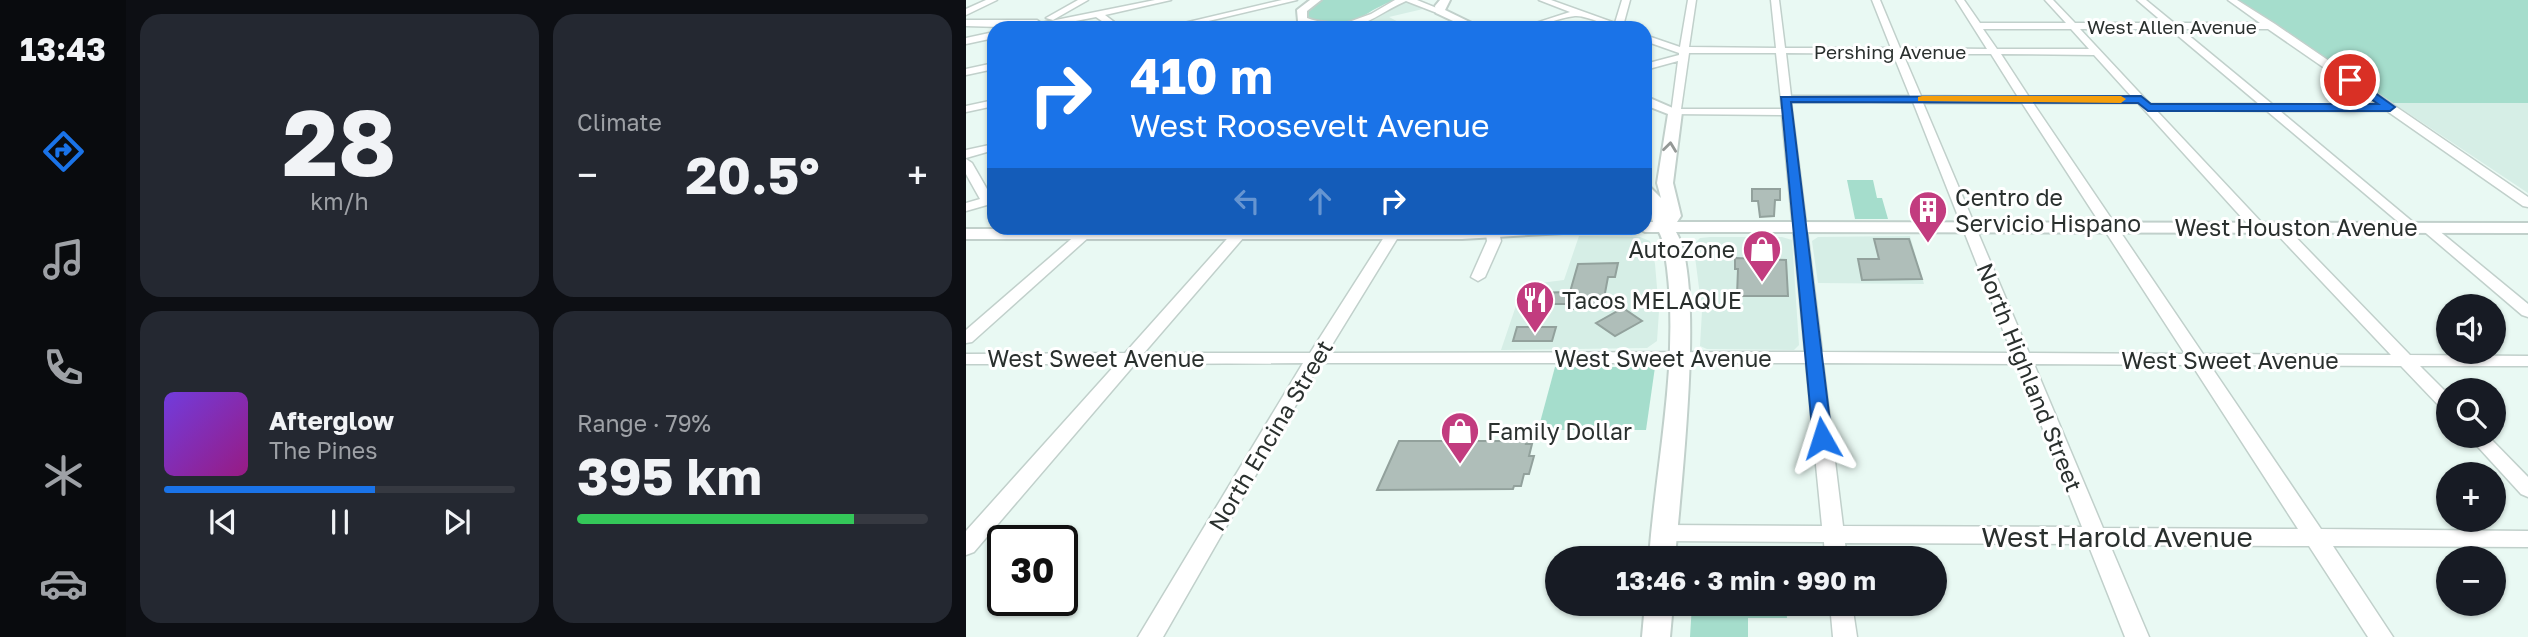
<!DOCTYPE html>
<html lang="en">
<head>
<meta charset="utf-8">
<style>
  body { margin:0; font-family:"Golos Text",sans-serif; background:#242831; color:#f1f3f6; height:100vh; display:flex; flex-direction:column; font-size:26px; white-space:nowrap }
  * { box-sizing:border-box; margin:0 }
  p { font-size:23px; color:#9ea1a6 }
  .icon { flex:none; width:38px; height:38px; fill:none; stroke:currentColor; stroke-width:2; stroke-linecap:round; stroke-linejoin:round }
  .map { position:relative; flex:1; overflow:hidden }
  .side { display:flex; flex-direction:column; gap:14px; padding:14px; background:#0d0f14; width:840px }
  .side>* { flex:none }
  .hud { position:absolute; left:21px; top:21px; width:665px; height:214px; border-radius:21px; box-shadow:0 2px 5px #0004; background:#1a73e8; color:#fff; overflow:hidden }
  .tools { position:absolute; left:1470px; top:294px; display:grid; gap:14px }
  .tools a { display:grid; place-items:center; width:70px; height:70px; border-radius:50%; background:#171b24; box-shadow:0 2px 5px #0004; font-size:35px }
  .speed { position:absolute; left:21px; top:525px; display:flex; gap:14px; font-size:35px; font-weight:700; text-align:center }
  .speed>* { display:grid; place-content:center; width:91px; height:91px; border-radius:50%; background:#171b24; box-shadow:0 2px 5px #0004; line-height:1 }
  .speed .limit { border:4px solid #111; border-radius:10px; background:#fff; color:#111 }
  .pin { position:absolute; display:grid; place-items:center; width:60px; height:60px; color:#fff; margin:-30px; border:4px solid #fff; border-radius:50%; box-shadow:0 2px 7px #0007 }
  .me { position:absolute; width:77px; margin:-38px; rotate:354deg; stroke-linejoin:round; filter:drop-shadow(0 0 5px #0008) }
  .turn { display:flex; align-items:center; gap:24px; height:147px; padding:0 28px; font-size:32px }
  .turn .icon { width:91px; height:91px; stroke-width:2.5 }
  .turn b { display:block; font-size:49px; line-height:60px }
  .lanes { display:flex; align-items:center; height:66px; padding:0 28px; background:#0003; justify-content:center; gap:35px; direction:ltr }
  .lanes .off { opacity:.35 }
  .big { font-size:52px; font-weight:700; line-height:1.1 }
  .side .card { flex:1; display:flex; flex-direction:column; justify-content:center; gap:10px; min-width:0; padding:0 24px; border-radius:21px; background:#242831 }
  .side .dial { align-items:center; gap:0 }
  .dial b { font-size:91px; line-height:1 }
  .song { display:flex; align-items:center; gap:21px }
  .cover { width:84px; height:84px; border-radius:10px; background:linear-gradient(135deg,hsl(260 70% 55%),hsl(310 70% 35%)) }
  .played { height:7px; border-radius:4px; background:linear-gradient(90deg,#1a73e8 60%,#363941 60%) }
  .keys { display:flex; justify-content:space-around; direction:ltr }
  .heat { display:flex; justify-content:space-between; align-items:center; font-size:38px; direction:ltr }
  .charge { height:10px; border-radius:5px; background:linear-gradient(90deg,#34c759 79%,#363941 0) }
  .side .tiles { flex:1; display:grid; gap:14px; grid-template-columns:repeat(2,1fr) }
  .trip { position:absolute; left:579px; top:546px; width:402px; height:70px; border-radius:35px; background:#171b24; box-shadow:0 2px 5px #0004; font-weight:700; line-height:70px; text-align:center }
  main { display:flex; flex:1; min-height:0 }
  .tabs { display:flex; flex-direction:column; width:126px; justify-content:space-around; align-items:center; background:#090b0e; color:#9ea1a6 }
  .tabs .icon { width:49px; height:49px }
  .tabs .on { color:#1a73e8 }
  .tabs b { font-size:32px; color:#f1f3f6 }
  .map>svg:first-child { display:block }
  .built { fill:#d6eee6 }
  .green { fill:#a5ddcc }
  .building { fill:#afbeb9; stroke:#92a19c; stroke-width:2 }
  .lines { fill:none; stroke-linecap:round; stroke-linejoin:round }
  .minor-casing { stroke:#c1d0cb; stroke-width:3 }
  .major-casing { stroke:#c1d0cb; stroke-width:4 }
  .minor { fill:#fff; fill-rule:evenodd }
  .major { fill:#fff; fill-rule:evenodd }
  .oneway { stroke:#949896 }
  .route { fill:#1a73e8; stroke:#114b97; stroke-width:2 }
  .slow { fill:#f59e0b }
  .labels { text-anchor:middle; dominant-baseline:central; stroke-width:6; stroke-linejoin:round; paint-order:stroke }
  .far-street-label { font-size:19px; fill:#2a302e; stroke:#fff }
  .poi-label { font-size:23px; fill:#2a302e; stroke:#fff; text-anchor:start }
  .street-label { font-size:23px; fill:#2a302e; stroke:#fff }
  .near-street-label { font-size:28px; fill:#2a302e; stroke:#fff }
</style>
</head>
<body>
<main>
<nav class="tabs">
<b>13:43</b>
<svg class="icon on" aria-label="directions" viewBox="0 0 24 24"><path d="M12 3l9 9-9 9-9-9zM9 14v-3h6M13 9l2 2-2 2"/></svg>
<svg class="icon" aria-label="music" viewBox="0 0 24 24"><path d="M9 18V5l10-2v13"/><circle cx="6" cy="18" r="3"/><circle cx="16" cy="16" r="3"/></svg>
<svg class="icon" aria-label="phone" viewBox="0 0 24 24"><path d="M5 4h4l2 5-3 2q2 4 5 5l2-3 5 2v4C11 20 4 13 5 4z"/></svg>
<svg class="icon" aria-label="climate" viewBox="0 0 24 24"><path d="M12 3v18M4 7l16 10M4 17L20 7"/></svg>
<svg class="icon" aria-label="car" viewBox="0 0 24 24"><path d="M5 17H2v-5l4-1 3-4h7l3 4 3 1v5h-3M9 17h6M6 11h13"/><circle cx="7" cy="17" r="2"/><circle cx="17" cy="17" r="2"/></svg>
</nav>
<section class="side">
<div class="tiles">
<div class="card dial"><b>28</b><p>km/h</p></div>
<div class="card"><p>Climate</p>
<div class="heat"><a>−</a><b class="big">20.5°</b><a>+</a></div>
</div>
<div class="card">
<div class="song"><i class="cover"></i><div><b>Afterglow</b><p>The Pines</p></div></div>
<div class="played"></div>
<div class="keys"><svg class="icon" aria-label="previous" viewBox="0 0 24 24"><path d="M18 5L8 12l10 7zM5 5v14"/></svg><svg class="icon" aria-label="pause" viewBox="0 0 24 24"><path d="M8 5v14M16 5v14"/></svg><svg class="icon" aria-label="next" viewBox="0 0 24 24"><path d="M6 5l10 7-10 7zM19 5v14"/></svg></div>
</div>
<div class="card"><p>Range · 79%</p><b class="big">395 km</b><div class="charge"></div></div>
</div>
</section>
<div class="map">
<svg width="1562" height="637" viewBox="0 0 1562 637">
  <rect width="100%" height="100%" fill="#e9f9f3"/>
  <g class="built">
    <path d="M443,2l14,7 -34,8 17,9 -58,2 34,-13 16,-11z"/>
    <path d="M1427,103h135v90z"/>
    <path d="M613,236l61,1 10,4 5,23 4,47 -2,30 -10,7 -146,2 22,-65 41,-5z"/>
    <path d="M944,236l14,48 -106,-1 -6,-42 6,-4z"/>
    <path d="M744,237h72l10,3 7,105 -5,5 -87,-1 -7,-3 2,-35 -8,-62v-5l6,-6z"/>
  </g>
  <g class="green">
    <path d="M355,0h74c-39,14 -41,35 -87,19l-1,-3 4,-10z"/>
    <path d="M1272,0h290v103h-135z"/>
    <path d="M881,180h26l4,18h5l6,21h-33z"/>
    <path d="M589,367h100l-9,63h-108z"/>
    <path d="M817,549l1,9h-90l1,-8z"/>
    <path d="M726,604h94l1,14h-39v19h-58z"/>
  </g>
  <g class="building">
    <path d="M786,189h28v11h-5l-1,16 -14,1 -2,-16h-6z"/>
    <path d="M908,239h35l13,40 -60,1 -4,-21h21z"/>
    <path d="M769,258l51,2 2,36h-51l1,-27h-3z"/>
    <path d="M652,263l-3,14h-7l-6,32h-34l2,-5h-45l4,-11 41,-1 8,-28z"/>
    <path d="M657,308l19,13 -27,15 -19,-13z"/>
    <path d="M551,327h39l-4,14h-39z"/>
    <path d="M433,441h128l-1,3h6l-3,12h5l-5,18h-5l-3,12h-7l-1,3 -136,1z"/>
  </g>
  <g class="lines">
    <g class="minor-casing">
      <g id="minor">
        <path d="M20,0h11l-31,15v-6z"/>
        <path d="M112,0h10l-35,20 -7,-2z"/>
        <path d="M189,0h16l-66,15 17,13h-10l-16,-11 -56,11 -74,-2v-6h71l4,3z"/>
        <path d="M316,0h15l-118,28h-16z"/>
        <path d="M429,0h22l27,11 -7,2 -31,-12c-22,9 -46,31 -71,26l36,-13z"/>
        <path d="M573,0h12l64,23 7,-23h8l-7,26 1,2c-17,0 -35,-13 -49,-12 -19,2 -35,12 -55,12l50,-16z"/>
        <path d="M722,0h8l-7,47 87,1 -5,-48h8l6,48h106l-19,-48h8l20,48 87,1 -31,-49h8l16,23h86l-21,-23h8l22,23h89l-27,-23h9l28,23h86l-32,-23h9l38,24 253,173v10l-5,-1 -136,-95h-107l140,117 7,-4 5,1 96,79v13l-6,-2 -102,-87 -6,4 -5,-1 -142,-120 -111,-1 107,114 2,3 -2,3h-10l-115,-127h-105l170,251 188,1 -118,-125 -2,-3 2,-3h10l127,131 118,1v10h-108l28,28v17l-6,-2 -41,-43 -191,-1 111,164 207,2v16l-195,-1 60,91h-25l-59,-91 -199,-1 39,92h-24l-37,-93 -243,-1 2,15h-22l-1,-16 -160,-1 -7,-2 -3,-6 3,-6 7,-2 158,1 -16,-163h-486l-157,274h-25l165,-274 -168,1 -161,188 -8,3v-24l150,-167h-150v-10l159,-1 109,-122 5,-1 7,4 -2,3 -100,116h166l76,-119 7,-4 7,4 -73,119 478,-1 -23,-237 -111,-1 7,-53 -33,9v-6l34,-9v-2l-34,-12v-6l35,12zM1017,29h88l18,20h-92zM1114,29h90l89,75h-109zM1215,29h87l110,76 -106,-1zM723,53h87l6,56h-101zM820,53l107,1 17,42h-119zM937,54h88l27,43 -97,-1zM1035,54l93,1 38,42h-103zM825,102h122l99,251 -190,-1zM957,103h99l163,251 -156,-1zM857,363l194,1 65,163 -239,-1zM1068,364l158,1 106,164 -195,-1z"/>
        <path d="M333,17h6l6,11 -11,-1z"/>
        <path d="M28,32v6l-28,6v-6z"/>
        <path d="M28,63v6l-28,6v-6z"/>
        <path d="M28,100v6l-28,6v-6z"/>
        <path d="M28,144v6l-28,8v-8z"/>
        <path d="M0,159l6,4 19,33 3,-1v8l-28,8v-8l14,-4 -14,-25z"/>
        <path d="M118,228h15l-127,114 -6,1v-13z"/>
        <path d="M519,228h13l3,13 -16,36 -7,4 -7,-4 16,-36z"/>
        <path d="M1502,436h20l40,41v20l-7,-3z"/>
        <path d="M864,604h22l5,33h-24z"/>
      </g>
    </g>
    <g class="major-casing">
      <g id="major">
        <path d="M344,0h11l-14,11v7c13,6 29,3 39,10h-34l-14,-7 -1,-11z"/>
        <path d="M474,0h10l-5,10 37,18h-14l-32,-15 -1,-7z"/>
        <path d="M679,96l37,16 -9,71 8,33 -4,6 851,1v10l-852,-1c30,49 4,261 -1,326h-26c7,-95 30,-194 18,-290 -2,-12 -2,-25 -8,-36h-14l-8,-4h8v-6h8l-8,-23v-14l5,2 11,11 -4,-15 11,-69 -23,-9z"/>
        <path d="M605,228l-8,5 -101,6h-496v-10z"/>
        <path d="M679,604h28l-3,33h-28z"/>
      </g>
    </g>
    <use href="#minor" class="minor"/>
    <use href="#major" class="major"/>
  </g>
  <defs><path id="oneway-chevron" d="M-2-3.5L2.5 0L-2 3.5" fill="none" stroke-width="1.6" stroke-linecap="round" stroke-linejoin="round" transform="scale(1.75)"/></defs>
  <use class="oneway" href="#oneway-chevron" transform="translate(704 147) rotate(-83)"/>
  <path class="route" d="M1381,78h7l41,29 -5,4h-242l-10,-8 -347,-1 41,336 -3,5h-14l-2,-5 -32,-341 360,-1 10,8h227l-31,-22z"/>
  <path class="slow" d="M956,96h199l5,3 -5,4 -203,-2v-4z"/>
  <defs>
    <g id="building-pin" transform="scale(2.0125)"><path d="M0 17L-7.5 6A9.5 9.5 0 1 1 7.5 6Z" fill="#c23c7f" stroke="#fff"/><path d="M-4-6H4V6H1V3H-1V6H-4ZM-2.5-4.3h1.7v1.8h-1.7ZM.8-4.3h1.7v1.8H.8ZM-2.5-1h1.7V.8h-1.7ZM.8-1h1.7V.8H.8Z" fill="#fff"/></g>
    <g id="shop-pin" transform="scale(2.0125)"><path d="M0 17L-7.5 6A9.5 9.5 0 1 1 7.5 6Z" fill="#c23c7f" stroke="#fff"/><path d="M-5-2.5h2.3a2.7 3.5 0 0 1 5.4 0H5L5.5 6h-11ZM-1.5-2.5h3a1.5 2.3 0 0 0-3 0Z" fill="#fff"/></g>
    <g id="restaurant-pin" transform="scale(2.0125)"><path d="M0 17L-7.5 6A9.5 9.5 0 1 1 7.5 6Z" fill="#c23c7f" stroke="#fff"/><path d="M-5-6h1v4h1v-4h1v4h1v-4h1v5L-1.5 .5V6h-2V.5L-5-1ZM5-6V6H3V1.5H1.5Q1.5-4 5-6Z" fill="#fff"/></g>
  </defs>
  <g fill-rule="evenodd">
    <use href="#building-pin" x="962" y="210"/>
    <use href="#shop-pin" x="796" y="249"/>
    <use href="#restaurant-pin" x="569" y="300"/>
    <use href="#shop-pin" x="494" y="431"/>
  </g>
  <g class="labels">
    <g class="far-street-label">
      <text x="1206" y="26">West Allen Avenue</text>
      <text x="924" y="51">Pershing Avenue</text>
    </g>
    <g class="poi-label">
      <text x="989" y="197">Centro de<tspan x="989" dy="26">Servicio Hispano</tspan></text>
      <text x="769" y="249" text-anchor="end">AutoZone</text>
      <text x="596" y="300">Tacos MELAQUE</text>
      <text x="521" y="431">Family Dollar</text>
    </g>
    <g class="street-label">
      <text x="1330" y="227">West Houston Avenue</text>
      <text x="130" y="358">West Sweet Avenue</text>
      <text x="697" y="358">West Sweet Avenue</text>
      <text x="1264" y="360">West Sweet Avenue</text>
      <text transform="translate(1064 377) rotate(68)">North Highland Street</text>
      <text transform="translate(304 435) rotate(-59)">North Encina Street</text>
    </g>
    <g class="near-street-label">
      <text x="1151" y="536">West Harold Avenue</text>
    </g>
  </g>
</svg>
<div class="tools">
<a><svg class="icon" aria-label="sound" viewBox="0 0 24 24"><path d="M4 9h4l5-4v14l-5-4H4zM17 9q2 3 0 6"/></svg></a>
<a><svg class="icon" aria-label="search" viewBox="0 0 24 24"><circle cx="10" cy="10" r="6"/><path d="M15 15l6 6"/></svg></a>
<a>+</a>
<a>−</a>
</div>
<div class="speed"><div class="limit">30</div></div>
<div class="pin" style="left:1384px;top:80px;background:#d93025"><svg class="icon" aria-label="arrive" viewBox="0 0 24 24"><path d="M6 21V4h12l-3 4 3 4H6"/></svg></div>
<svg class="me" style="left:856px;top:438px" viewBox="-20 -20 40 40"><path d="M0-17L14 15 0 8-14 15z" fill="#1a73e8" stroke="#fff" stroke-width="4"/></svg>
<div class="trip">13:46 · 3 min · 990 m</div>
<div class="hud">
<div class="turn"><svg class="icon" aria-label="right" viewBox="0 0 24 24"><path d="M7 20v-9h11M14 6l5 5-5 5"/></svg><div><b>410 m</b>West Roosevelt Avenue</div></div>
<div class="lanes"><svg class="icon off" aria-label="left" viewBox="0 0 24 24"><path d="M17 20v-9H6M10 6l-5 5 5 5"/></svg><svg class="icon off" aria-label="ahead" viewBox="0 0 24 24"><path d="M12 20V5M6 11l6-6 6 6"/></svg><svg class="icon" aria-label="right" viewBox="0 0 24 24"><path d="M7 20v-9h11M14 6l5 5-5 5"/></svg></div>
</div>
</div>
</main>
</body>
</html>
